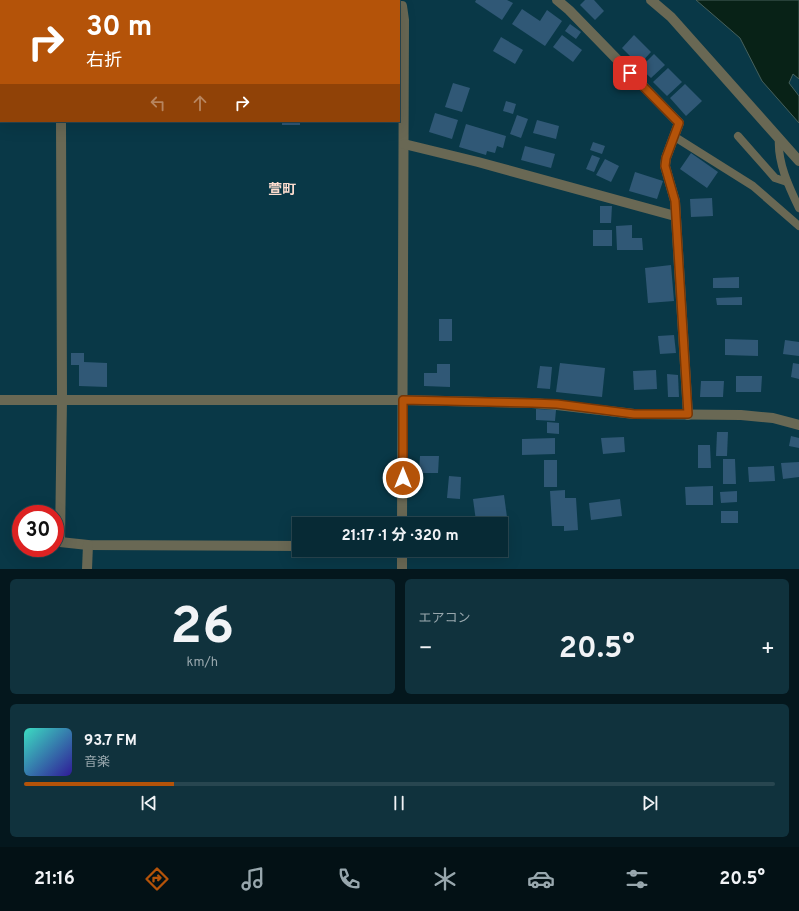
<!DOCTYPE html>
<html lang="ja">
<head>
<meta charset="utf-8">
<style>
  body { margin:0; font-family:Overpass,"Noto Sans JP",sans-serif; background:#10323d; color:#f1f3f6; height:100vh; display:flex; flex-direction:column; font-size:15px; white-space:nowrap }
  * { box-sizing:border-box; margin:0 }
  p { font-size:13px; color:#98a7ad }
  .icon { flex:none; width:22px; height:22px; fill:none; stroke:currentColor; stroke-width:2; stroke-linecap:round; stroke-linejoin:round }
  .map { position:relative; height:569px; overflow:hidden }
  .side { display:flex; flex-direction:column; gap:10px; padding:10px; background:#04171d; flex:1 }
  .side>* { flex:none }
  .guide { position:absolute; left:0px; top:0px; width:400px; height:122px; box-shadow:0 4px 16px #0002,0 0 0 1px #284650; background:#b45309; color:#fff; overflow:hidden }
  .speed { position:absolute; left:12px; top:505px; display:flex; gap:8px; font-size:20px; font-weight:700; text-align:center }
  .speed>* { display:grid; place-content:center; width:52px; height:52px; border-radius:50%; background:#072a35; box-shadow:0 4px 16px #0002,0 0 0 1px #284650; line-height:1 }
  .speed .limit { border:6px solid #d22; background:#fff; color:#111 }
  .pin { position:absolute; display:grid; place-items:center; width:34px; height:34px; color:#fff; margin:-17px; border-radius:8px; box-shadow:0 2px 6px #0006 }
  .me { position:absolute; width:44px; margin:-22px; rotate:0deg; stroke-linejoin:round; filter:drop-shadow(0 0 3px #0008) }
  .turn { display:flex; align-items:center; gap:14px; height:84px; padding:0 20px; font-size:18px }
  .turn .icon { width:52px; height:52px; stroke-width:2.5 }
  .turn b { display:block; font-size:28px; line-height:34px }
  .lanes { display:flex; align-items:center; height:38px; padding:0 20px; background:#0003; justify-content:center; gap:20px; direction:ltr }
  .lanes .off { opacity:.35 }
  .big { font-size:30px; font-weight:700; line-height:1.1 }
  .side .tile { flex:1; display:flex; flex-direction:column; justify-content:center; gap:6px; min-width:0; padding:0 14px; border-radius:6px; background:#10323d }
  .side .dial { align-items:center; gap:0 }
  .dial b { font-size:52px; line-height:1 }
  .song { display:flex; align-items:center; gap:12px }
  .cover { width:48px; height:48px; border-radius:6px; background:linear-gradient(135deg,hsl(170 70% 55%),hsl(250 70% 35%)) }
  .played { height:4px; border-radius:2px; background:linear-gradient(90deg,#b45309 20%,#284650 20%) }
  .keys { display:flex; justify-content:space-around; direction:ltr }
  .heat { display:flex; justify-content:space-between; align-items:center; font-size:22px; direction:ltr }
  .side .tiles { flex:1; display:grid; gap:10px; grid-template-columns:1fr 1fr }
  .tile:last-child { grid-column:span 2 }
  .trip { position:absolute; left:292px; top:517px; width:216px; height:40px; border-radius:0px; background:#072a35; box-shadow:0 4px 16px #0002,0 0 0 1px #284650; font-weight:700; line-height:40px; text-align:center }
  .tabs { display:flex; height:64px; justify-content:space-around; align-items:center; background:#031115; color:#98a7ad }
  .tabs .icon { width:28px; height:28px }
  .tabs .active { color:#b45309 }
  .tabs b { font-size:18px; color:#f1f3f6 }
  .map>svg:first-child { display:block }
  .water { fill:#082217; stroke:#46605c }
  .building { fill:#305876 }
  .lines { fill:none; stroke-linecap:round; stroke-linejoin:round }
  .service { stroke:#696854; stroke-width:8 }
  .minor { stroke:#696854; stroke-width:10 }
  .route-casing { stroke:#753606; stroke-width:10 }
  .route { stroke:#b45309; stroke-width:7 }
  .labels { text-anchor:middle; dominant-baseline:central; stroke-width:4; stroke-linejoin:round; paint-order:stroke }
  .quarter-label { font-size:14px; font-weight:bold; fill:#fbdbce; stroke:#093847 }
</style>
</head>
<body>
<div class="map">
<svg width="799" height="569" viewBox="0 0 799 569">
  <rect width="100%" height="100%" fill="#093847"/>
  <path class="water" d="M696,0h103v79l-6,-5 -4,9 10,13v27l-37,-42 -22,-43z"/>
  <g class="building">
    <path d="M476,0h31l6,3 -11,17 -27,-18z"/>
    <path d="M585,0h9l10,11 -9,9 -15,-15z"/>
    <path d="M522,9l18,12 7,-11 15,11 -17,25 -33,-22z"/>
    <path d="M570,24l11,8 -5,7 -11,-8z"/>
    <path d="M562,35l20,15 -9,12 -20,-15z"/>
    <path d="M634,35l17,17 -12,13 -17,-17z"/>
    <path d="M501,37l22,13 -8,14 -22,-13z"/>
    <path d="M654,54l11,11 -14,13 -11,-10z"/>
    <path d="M668,68l14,14 -15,14 -14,-14z"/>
    <path d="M453,83l17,5 -8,24 -17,-5z"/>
    <path d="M685,84l17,17 -16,15 -16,-18z"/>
    <path d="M506,101l10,3 -3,10 -10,-3z"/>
    <path d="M435,113l23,7 -6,19 -23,-7z"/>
    <path d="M517,115l11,4 -7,19 -11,-4z"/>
    <path d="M537,120l22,6 -3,13 -23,-6z"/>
    <rect x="282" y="121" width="18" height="4"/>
    <path d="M466,124l40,12 -3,12 -6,-2 -2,7 -8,-2 -1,4 -27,-8z"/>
    <path d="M593,142l12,4 -3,8 -12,-4z"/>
    <path d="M525,146l30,8 -4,14 -30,-8z"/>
    <path d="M691,153l27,19 -11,16 -27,-19z"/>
    <path d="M592,155l8,3 -6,14 -8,-3z"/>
    <path d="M605,159l14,7 -8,16 -15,-7z"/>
    <path d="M635,172l28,9 -6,18 -28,-8z"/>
    <path d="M712,198l1,18 -22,1 -1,-18z"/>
    <path d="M600,206h12l-1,17h-11z"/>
    <path d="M632,225v13h10l1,12h-26l-1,-24z"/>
    <rect x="593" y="230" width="19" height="16"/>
    <path d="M671,265l3,36 -26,2 -3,-35z"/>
    <path d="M739,277v11h-26v-10z"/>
    <path d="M742,297v8h-25l-1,-7z"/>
    <rect x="439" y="319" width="13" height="22"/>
    <path d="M674,335l2,18 -16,1 -2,-18z"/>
    <path d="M725,339l33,1v16l-33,-1z"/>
    <path d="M785,340l14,2v14l-16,-2z"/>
    <path d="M71,353h13v9l23,1v24l-28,-1v-21h-8z"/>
    <path d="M560,363l45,5 -3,29 -46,-5z"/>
    <path d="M793,363l6,1v15l-8,-2z"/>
    <path d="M437,364h13v23l-26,-1v-13h13z"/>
    <path d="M540,366l12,1 -2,22 -13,-1z"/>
    <path d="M656,370l1,19 -23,1 -1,-19z"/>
    <path d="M667,374l11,1 1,22h-11z"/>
    <path d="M736,376h26l-1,16h-25z"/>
    <path d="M701,381h23l-1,16h-23z"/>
    <path d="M536,409l20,1 -1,11 -19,-1z"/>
    <path d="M547,422l12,1v11l-12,-1z"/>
    <path d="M717,432h11l-1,24h-11z"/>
    <path d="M791,436l8,2v10l-10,-2z"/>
    <path d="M624,437l1,15 -22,2 -2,-16z"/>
    <path d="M555,438v16l-33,1v-16z"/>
    <path d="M698,445h12l1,23h-13z"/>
    <path d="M420,456h19l-1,17h-19z"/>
    <path d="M723,459h12l1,25h-13z"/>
    <rect x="544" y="460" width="13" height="27"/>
    <path d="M799,462v15l-16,2 -2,-16z"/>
    <path d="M774,466l1,15 -26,1 -1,-15z"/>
    <path d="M449,476l12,1 -1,22 -13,-1z"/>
    <path d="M713,486v19h-27l-1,-18z"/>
    <path d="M565,490v8h11l2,32 -14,1v-5h-12l-2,-35z"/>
    <path d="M737,491v11l-16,1 -1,-11z"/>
    <path d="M504,495l3,22 -31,4 -3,-22z"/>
    <path d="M620,499l2,17 -31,4 -2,-17z"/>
    <rect x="721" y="511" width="17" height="12"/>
  </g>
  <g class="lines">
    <g class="service">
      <path d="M738,136l37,42 12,4"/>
      <path d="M675,137l78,49 46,40"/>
      <path d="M779,138c-2,24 10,49 20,70"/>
    </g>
    <g class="minor">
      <path d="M12,0l255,1"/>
      <path d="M557,0l12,10 110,113 -13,35 -1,8 10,35 13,214"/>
      <path d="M651,0l20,17 128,144"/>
      <path d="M399,6h3l2,14 -2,504"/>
      <path d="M61,121l1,278 -2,143 28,3 211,1"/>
      <path d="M404,144l74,18 197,54"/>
      <path d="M0,400h403l129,3 25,2 77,9 107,1 32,3 26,7"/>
      <path d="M87,569l1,-24"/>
      <path d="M402,569v-19"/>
    </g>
  </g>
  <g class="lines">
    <g class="route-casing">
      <path id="route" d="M403,478v-78l129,3 25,1 77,10h54l-13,-213 -10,-35 1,-8 13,-35 -49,-50"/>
    </g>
    <use href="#route" class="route"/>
  </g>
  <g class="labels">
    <g class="quarter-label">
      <text x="282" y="190">萱町</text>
    </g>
  </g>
</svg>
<div class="speed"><div class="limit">30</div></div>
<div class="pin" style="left:630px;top:73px;background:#d93025"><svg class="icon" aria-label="arrive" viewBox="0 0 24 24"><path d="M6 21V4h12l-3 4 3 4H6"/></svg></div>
<svg class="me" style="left:403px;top:478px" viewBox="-20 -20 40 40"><circle r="17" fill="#b45309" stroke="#fff" stroke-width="3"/><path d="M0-11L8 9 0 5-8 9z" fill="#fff"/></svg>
<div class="trip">21:17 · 1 分 · 320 m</div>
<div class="guide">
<div class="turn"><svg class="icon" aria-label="right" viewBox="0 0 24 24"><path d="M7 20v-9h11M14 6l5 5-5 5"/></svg><div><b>30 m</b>右折</div></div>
<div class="lanes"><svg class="icon off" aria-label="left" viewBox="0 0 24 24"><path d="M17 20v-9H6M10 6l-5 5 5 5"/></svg><svg class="icon off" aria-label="ahead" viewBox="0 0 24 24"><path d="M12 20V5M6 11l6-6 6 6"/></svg><svg class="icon" aria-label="right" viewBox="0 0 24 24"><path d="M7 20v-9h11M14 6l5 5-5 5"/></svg></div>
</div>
</div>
<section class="side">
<div class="tiles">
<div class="tile dial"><b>26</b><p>km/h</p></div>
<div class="tile"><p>エアコン</p>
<div class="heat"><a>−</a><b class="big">20.5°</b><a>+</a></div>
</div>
<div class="tile">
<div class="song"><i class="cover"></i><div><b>93.7 FM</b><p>音楽</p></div></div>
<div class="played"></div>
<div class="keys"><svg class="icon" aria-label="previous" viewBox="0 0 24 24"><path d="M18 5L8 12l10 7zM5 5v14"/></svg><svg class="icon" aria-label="pause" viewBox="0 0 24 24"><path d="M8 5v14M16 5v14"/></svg><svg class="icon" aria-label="next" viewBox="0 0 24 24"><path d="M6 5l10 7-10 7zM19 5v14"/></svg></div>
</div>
</div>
</section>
<nav class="tabs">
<b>21:16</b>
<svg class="icon active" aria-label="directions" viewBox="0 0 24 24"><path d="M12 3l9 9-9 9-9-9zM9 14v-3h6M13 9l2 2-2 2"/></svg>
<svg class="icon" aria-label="music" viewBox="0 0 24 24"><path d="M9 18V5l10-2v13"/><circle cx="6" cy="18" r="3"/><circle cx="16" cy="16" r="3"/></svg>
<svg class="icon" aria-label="phone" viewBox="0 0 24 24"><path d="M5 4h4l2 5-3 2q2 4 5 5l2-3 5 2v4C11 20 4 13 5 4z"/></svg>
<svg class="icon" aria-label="climate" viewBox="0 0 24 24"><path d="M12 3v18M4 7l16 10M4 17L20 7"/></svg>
<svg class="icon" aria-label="car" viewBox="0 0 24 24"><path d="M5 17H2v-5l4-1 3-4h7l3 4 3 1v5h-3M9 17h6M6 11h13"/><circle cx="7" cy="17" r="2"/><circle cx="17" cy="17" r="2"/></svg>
<svg class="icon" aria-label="filters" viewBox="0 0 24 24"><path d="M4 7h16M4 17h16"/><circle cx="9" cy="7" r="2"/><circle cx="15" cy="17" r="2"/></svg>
<b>20.5°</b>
</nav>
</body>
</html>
